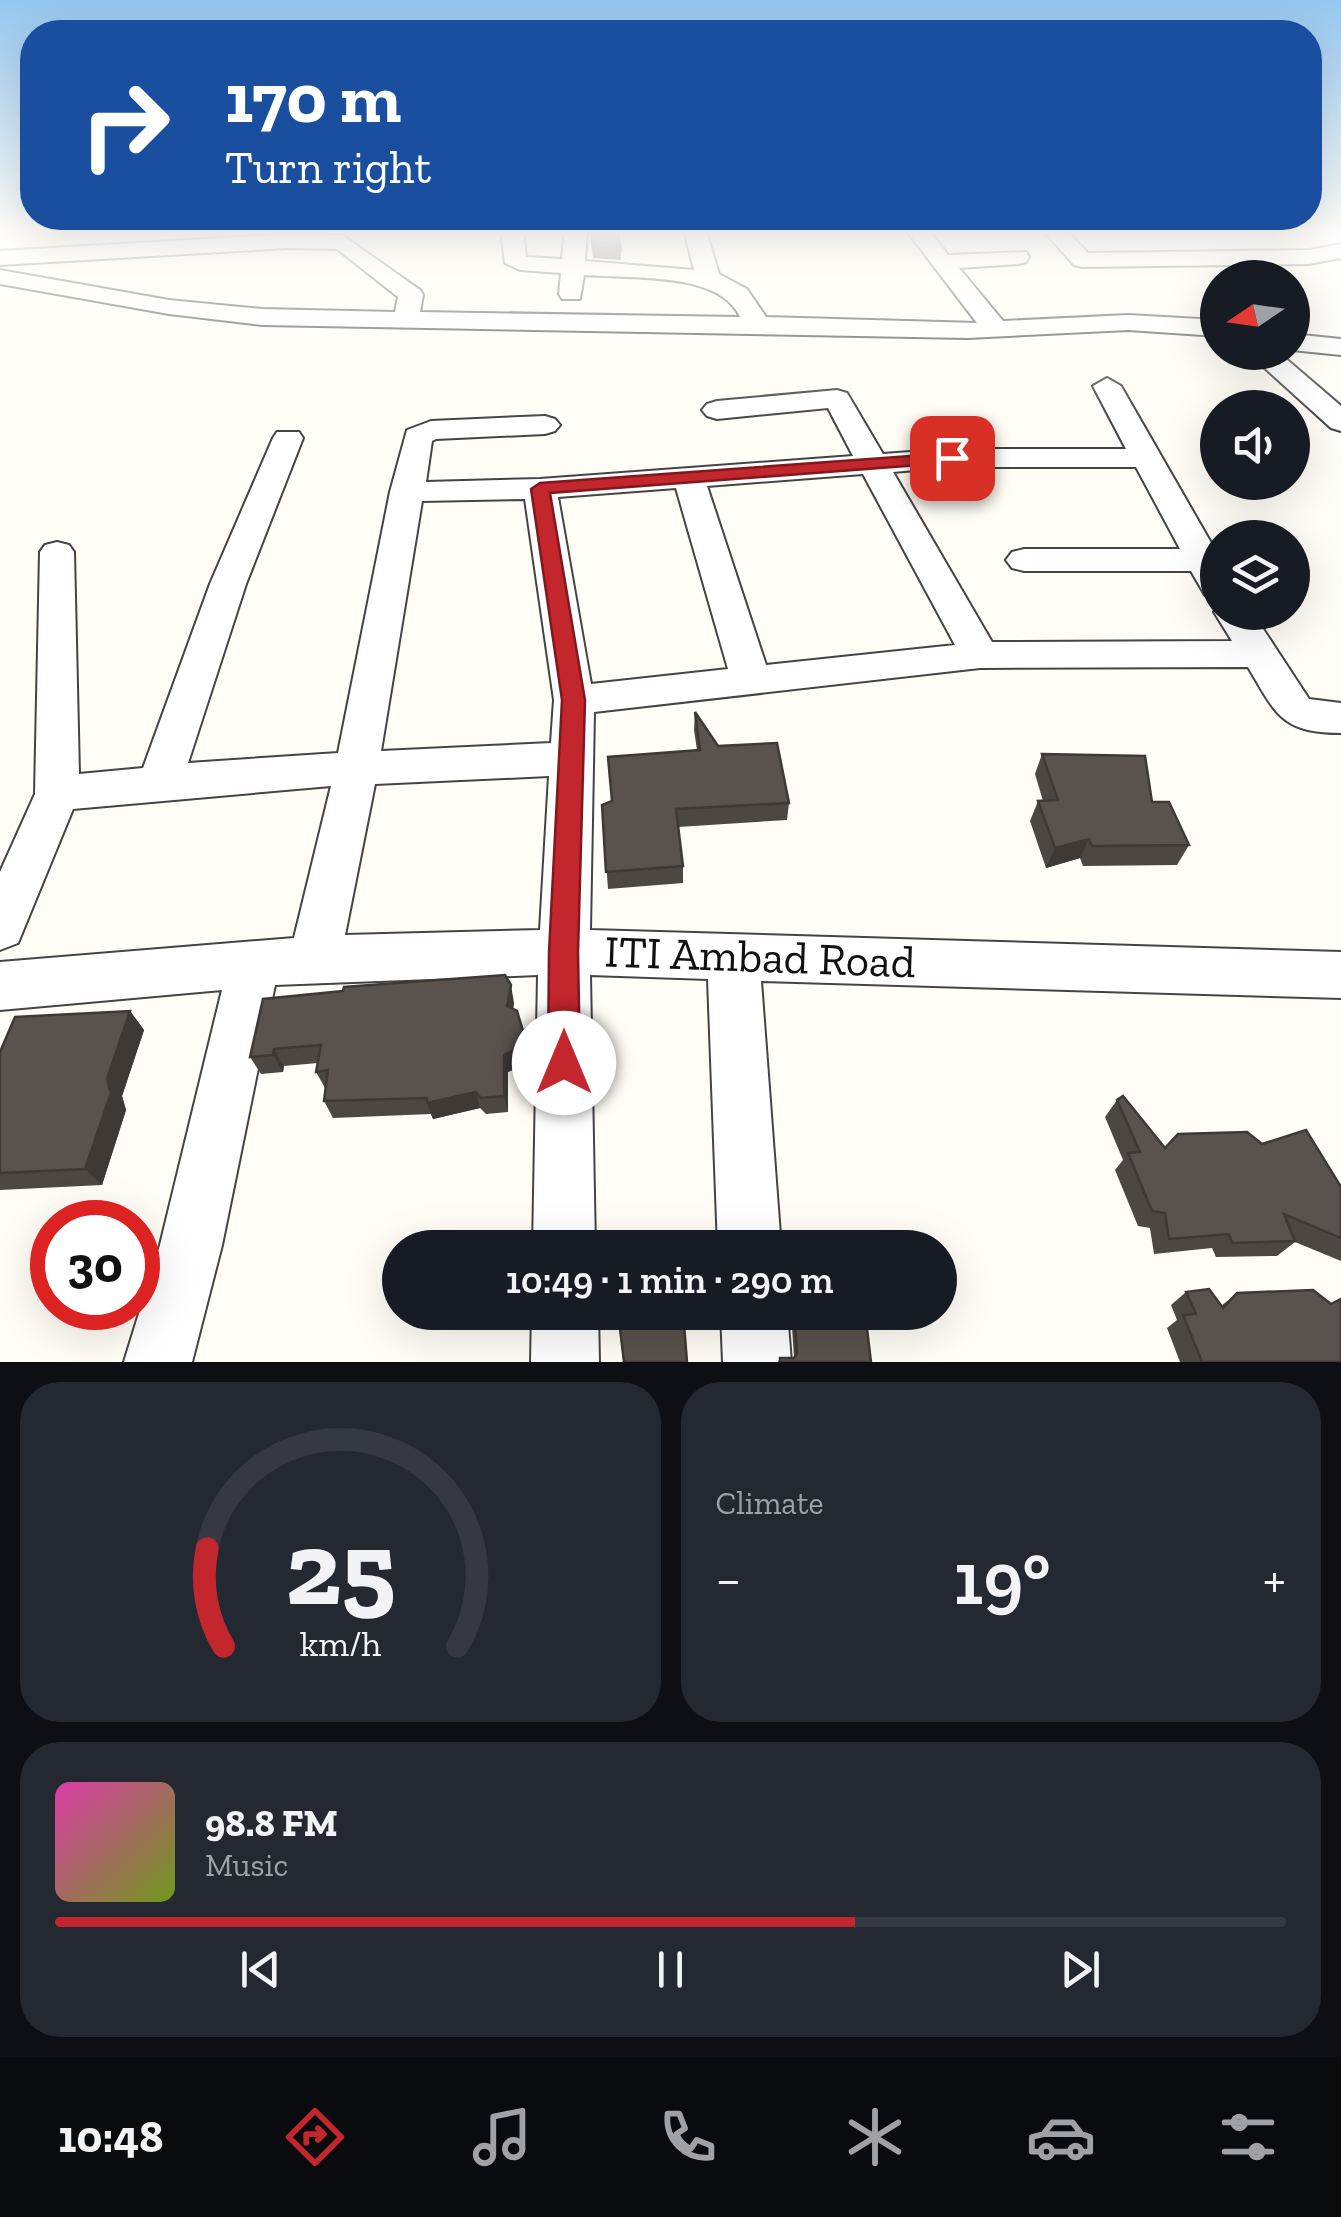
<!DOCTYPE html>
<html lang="en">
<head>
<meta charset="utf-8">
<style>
  body { margin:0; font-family:"Zilla Slab",serif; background:#242831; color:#f1f3f6; height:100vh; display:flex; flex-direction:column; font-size:38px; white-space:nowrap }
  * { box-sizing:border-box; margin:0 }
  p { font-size:32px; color:#9ea1a6 }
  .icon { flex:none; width:55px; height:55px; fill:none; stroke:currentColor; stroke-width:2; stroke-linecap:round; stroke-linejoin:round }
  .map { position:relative; height:1362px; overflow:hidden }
  .sheet { display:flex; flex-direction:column; gap:20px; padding:20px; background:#0d0f14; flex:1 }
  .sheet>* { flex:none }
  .hud { position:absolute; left:20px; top:20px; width:1302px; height:210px; border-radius:40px; box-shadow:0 10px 40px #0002; background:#1a4fa0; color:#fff; overflow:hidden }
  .needle { width:65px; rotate:257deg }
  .fabs { position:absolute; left:1200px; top:260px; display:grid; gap:20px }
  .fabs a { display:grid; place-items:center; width:110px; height:110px; border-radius:50%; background:#171b24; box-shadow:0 10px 40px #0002; font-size:50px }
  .speed { position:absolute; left:30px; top:1200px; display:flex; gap:20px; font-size:50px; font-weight:700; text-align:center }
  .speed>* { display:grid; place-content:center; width:130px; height:130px; border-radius:50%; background:#171b24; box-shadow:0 10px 40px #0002; line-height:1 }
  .speed .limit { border:15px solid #d22; background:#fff; color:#111 }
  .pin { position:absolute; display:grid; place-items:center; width:85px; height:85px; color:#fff; margin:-42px; border-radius:20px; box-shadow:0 5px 15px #0006 }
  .me { position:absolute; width:110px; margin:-55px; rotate:0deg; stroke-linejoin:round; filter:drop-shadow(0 0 8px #0008) }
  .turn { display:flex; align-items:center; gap:35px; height:210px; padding:0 40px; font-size:45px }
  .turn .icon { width:130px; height:130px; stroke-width:2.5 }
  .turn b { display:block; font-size:70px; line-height:85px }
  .big { font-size:75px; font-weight:600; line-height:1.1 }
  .sheet .card { flex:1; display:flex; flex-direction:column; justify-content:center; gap:15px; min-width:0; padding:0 35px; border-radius:40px; background:#242831 }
  .sheet .dial { align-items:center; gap:0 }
  .dial svg { height:260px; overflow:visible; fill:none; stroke:#363941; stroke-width:7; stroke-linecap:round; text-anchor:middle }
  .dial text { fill:#f1f3f6; stroke:none }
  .song { display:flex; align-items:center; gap:30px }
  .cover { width:120px; height:120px; border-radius:15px; background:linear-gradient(135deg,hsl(320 70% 55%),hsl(80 70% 35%)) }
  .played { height:10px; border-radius:5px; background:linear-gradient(90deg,#c4262e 65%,#363941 65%) }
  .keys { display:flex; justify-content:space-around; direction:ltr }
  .heat { display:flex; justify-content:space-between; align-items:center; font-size:55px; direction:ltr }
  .sheet .tiles { flex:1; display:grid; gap:20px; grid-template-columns:1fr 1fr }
  .card:last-child { grid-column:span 2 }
  .trip { position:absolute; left:382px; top:1230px; width:575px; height:100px; border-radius:50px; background:#171b24; box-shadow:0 10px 40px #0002; font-weight:600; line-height:100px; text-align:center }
  .tab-bar { display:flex; height:160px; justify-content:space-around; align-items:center; background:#090b0e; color:#9ea1a6 }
  .tab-bar .icon { width:70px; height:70px }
  .tab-bar .on { color:#c4262e }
  .tab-bar b { font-size:45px; color:#f1f3f6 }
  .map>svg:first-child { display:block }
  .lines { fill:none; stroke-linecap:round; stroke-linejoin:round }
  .minor-casing { stroke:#444; stroke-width:4 }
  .minor { fill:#fff; fill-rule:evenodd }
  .wall { fill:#4d4742 }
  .shaded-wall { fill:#3f3936 }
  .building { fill:#5a524d; stroke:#3f3936; stroke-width:2.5 }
  .route { fill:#c4262e; stroke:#7f191e; stroke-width:2.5 }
  .labels { text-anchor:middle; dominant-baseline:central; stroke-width:10; stroke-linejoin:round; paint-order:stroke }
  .near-street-label { font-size:45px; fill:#111; stroke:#fff }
</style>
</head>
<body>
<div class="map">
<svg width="1341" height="1362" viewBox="0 0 1341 1362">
  <rect width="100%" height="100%" fill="#fffdf5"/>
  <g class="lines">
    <g class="minor-casing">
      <g id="minor">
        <path d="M501,230h22l3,27 36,2 3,-29h22l-2,31 109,9 -10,-40h22l13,44 28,15 19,28 211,6 -71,-93h23l19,25 78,-3 3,5 -3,5 -8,2 -59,4 44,53 125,-6 90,5v16l-90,-6 -160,8 -706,-13 -93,-11 -169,-30v-14l169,30 93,9 133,3 3,-15 -61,-48 -49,-1 -288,17v-14l288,-17 54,1 78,55 3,5 -3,17 320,5c-20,-46 -111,-38 -156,-42l-4,24h-18l-3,-5 2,-21 -41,-3 -15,-7z"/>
        <path d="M1043,230h23l22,23 221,-3 32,-6v14l-32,6 -227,3 -8,-2z"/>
        <path d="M1292,334l49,5v16l-49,-5z"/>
        <path d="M1247,352h31l63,54v25l-10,-3z"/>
        <path d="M1107,378l14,8 97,169v43l-13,-3 -14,-24h-167l-12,-3 -6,-8 6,-8 12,-3h156l-44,-82h-185l-58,5 99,170 240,-1 -18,-29 4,-5v5h34l57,87 32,4v30c-60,0 -65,-19 -93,-66l-268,1 -386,44 -4,218 751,22v46l-580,-17 20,267h-63l-10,-269 -118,-4 5,273h-62l5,-273 -263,10 -53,260 -30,117h-68l36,-117 62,-255 -222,20v-48l294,-24 37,-152 -258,23 -55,134 -18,7v-78l35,-78 5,-242 5,-7 12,-3 12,3 5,7 5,222 64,-6 67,-184 63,-146 4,-6h22l4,6 -57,146 -58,179 150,-10 52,-261 17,-62 24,-9 114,-5 10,3 5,6 -5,6 -10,3 -109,5 -4,2 -6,41 114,-3 313,-23 -25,-48 -111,11 -10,-3 -5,-6 5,-6 10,-3 120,-11 10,3 36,61 68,-5h175l-33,-63zM863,474l92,171 -189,20 -59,-179zM676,488l52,181 -137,15 -33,-187zM525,499l29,201 -3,43 -170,8 41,-250zM549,776l-9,154 -195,5 30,-151z"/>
        <path d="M532,1312h66l1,50h-68z"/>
        <path d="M721,1312h66l4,50h-68z"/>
      </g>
    </g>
    <use href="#minor" class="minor"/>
  </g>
  <g class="wall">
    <path d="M590,230l31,20v10l-28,-2z"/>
    <path d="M695,712l23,34 71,57 -2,17 -109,7 5,39v17l-75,6 -6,-84 9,-4 86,-51 -3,-20z"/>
    <path d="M1042,754l110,48 37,43 -12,20 -94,1 -3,-8 -34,10 -16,-47 8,-20h5l-8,-27z"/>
    <path d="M343,991l171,12 -1,6 10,22 4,17 -10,20 -9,4v40l-22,2 -6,-6 -47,11 -2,-5 -98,4 -9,-17 1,-13 -9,-16 2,-9 -34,3 -1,6 -22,2 -11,-17z"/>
    <path d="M130,1011l14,19 -22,66 4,14 -24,75 -102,5v-138z"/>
    <path d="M1117,1100l48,48 97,-4 79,43v74l-46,-19 -18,14 -61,1 -4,-9 -58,6 -4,-26 -12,-2 -23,-56 8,-10 -18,-43z"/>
    <path d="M1186,1292l35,14 16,-13 104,69h-161l-13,-34 10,-8 -6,-15z"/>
    <path d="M791,1312h74l6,50h-93l2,-4 14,-1z"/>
  </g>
  <g class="shaded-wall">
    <path d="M1089,839l-9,19 -34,10 9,-20z"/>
    <path d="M511,985l3,18 -3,21 -4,-18z"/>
    <path d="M130,1011l14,19 -22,66 4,14 -24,75 -17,-16 22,-90z"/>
    <path d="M523,1031l4,17 -10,20 -9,4v40l-4,-16v-41z"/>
    <path d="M274,1049l10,17 -1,6 -10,-17z"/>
    <path d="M476,1092l4,16 -47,11 -6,-16z"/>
  </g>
  <g class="building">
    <path d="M591,230h26l4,20 -28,-3z"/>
    <path d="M695,712l23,34 59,-3 12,60 -113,6 7,57 -77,6 -4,-67 10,-4 -4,-44 92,-7z"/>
    <path d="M1042,754l103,2 7,46h17l20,43 -97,1 -3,-7 -34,9 -17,-47 20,-1z"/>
    <path d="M505,975l6,10 -4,21 10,5 6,20 -10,20 -9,4v41l-23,2 -5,-6 -49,11v-5l-103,3 4,-31 -12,2 5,-27 -47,4 -1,6 -23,2 13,-58 80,-8 1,-4z"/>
    <path d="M130,1011l-23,68 4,14 -26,76 -85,4v-121l15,-35z"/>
    <path d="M1123,1096l42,52 13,-14 69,-2 15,12 44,-14 35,57v51l-57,-24 11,27 -63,2 -3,-9 -60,5 -4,-26 -13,-2 -24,-58 12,-1 -23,-52z"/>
    <path d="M1209,1289l14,19 14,-15 76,-3 18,14 10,-5v63h-139l-19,-47 13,-1 -10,-22z"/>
    <path d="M618,1312h65l4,50h-63z"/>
    <path d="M794,1312h71l6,50h-91v-4h14l3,-4z"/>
  </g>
  <linearGradient id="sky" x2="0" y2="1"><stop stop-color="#95c6ee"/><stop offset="0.55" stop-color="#fffefa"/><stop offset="1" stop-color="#fffefa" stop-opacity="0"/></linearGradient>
  <rect width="1341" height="421" fill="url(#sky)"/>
  <path class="route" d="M952,453l8,5 -2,4 -408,31 35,207 -7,252 2,111 -5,11 -11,4 -11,-4 -5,-11 1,-111 13,-252 -31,-211 9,-6z"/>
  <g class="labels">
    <g class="near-street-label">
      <text transform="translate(760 957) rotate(2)">ITI Ambad Road</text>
    </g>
  </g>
</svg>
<div class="fabs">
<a><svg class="needle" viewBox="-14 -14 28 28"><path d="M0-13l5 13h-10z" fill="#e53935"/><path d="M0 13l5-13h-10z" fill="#9ea1a6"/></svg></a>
<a><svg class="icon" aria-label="sound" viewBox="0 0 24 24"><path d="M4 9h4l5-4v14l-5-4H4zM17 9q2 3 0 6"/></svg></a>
<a><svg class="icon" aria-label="layers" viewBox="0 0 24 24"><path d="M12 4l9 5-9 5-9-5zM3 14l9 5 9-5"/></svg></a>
</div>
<div class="speed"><div class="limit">30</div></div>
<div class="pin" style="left:952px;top:458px;background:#d93025"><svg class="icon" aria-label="arrive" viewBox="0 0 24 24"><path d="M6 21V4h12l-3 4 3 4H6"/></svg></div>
<svg class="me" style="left:564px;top:1063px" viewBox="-20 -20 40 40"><circle r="19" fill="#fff"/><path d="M0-13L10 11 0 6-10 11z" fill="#c4262e"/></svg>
<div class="trip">10:49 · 1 min · 290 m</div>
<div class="hud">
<div class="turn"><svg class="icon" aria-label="right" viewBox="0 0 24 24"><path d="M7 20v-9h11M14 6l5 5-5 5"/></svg><div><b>170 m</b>Turn right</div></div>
</div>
</div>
<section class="sheet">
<div class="tiles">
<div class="card dial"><svg viewBox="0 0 100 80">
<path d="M14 69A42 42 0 1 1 86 69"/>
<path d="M14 69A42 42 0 0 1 9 39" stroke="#c4262e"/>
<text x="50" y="56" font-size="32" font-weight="700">25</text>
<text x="50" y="72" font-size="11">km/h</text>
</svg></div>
<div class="card"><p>Climate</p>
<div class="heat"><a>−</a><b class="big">19°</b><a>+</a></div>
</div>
<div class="card">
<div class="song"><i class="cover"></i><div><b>98.8 FM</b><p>Music</p></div></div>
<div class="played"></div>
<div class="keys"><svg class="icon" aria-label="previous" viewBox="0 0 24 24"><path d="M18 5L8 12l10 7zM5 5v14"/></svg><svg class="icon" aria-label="pause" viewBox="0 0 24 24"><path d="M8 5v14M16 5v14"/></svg><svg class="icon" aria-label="next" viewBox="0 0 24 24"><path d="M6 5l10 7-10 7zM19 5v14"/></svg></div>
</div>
</div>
</section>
<nav class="tab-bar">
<b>10:48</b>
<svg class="icon on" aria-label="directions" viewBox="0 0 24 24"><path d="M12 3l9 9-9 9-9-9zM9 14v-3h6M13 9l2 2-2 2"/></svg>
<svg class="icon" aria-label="music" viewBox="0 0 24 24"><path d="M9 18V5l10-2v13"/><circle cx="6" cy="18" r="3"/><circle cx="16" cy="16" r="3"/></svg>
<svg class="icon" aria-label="phone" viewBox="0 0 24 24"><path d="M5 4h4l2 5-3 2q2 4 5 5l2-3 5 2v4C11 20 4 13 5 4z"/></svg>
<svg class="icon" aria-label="climate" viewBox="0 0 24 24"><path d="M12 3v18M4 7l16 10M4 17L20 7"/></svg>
<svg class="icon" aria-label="car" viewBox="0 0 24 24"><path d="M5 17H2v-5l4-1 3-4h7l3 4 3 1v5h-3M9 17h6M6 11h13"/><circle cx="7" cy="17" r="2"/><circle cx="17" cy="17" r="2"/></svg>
<svg class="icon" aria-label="filters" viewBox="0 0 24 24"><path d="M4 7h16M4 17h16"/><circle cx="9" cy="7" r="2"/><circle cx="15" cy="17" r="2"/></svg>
</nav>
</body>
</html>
